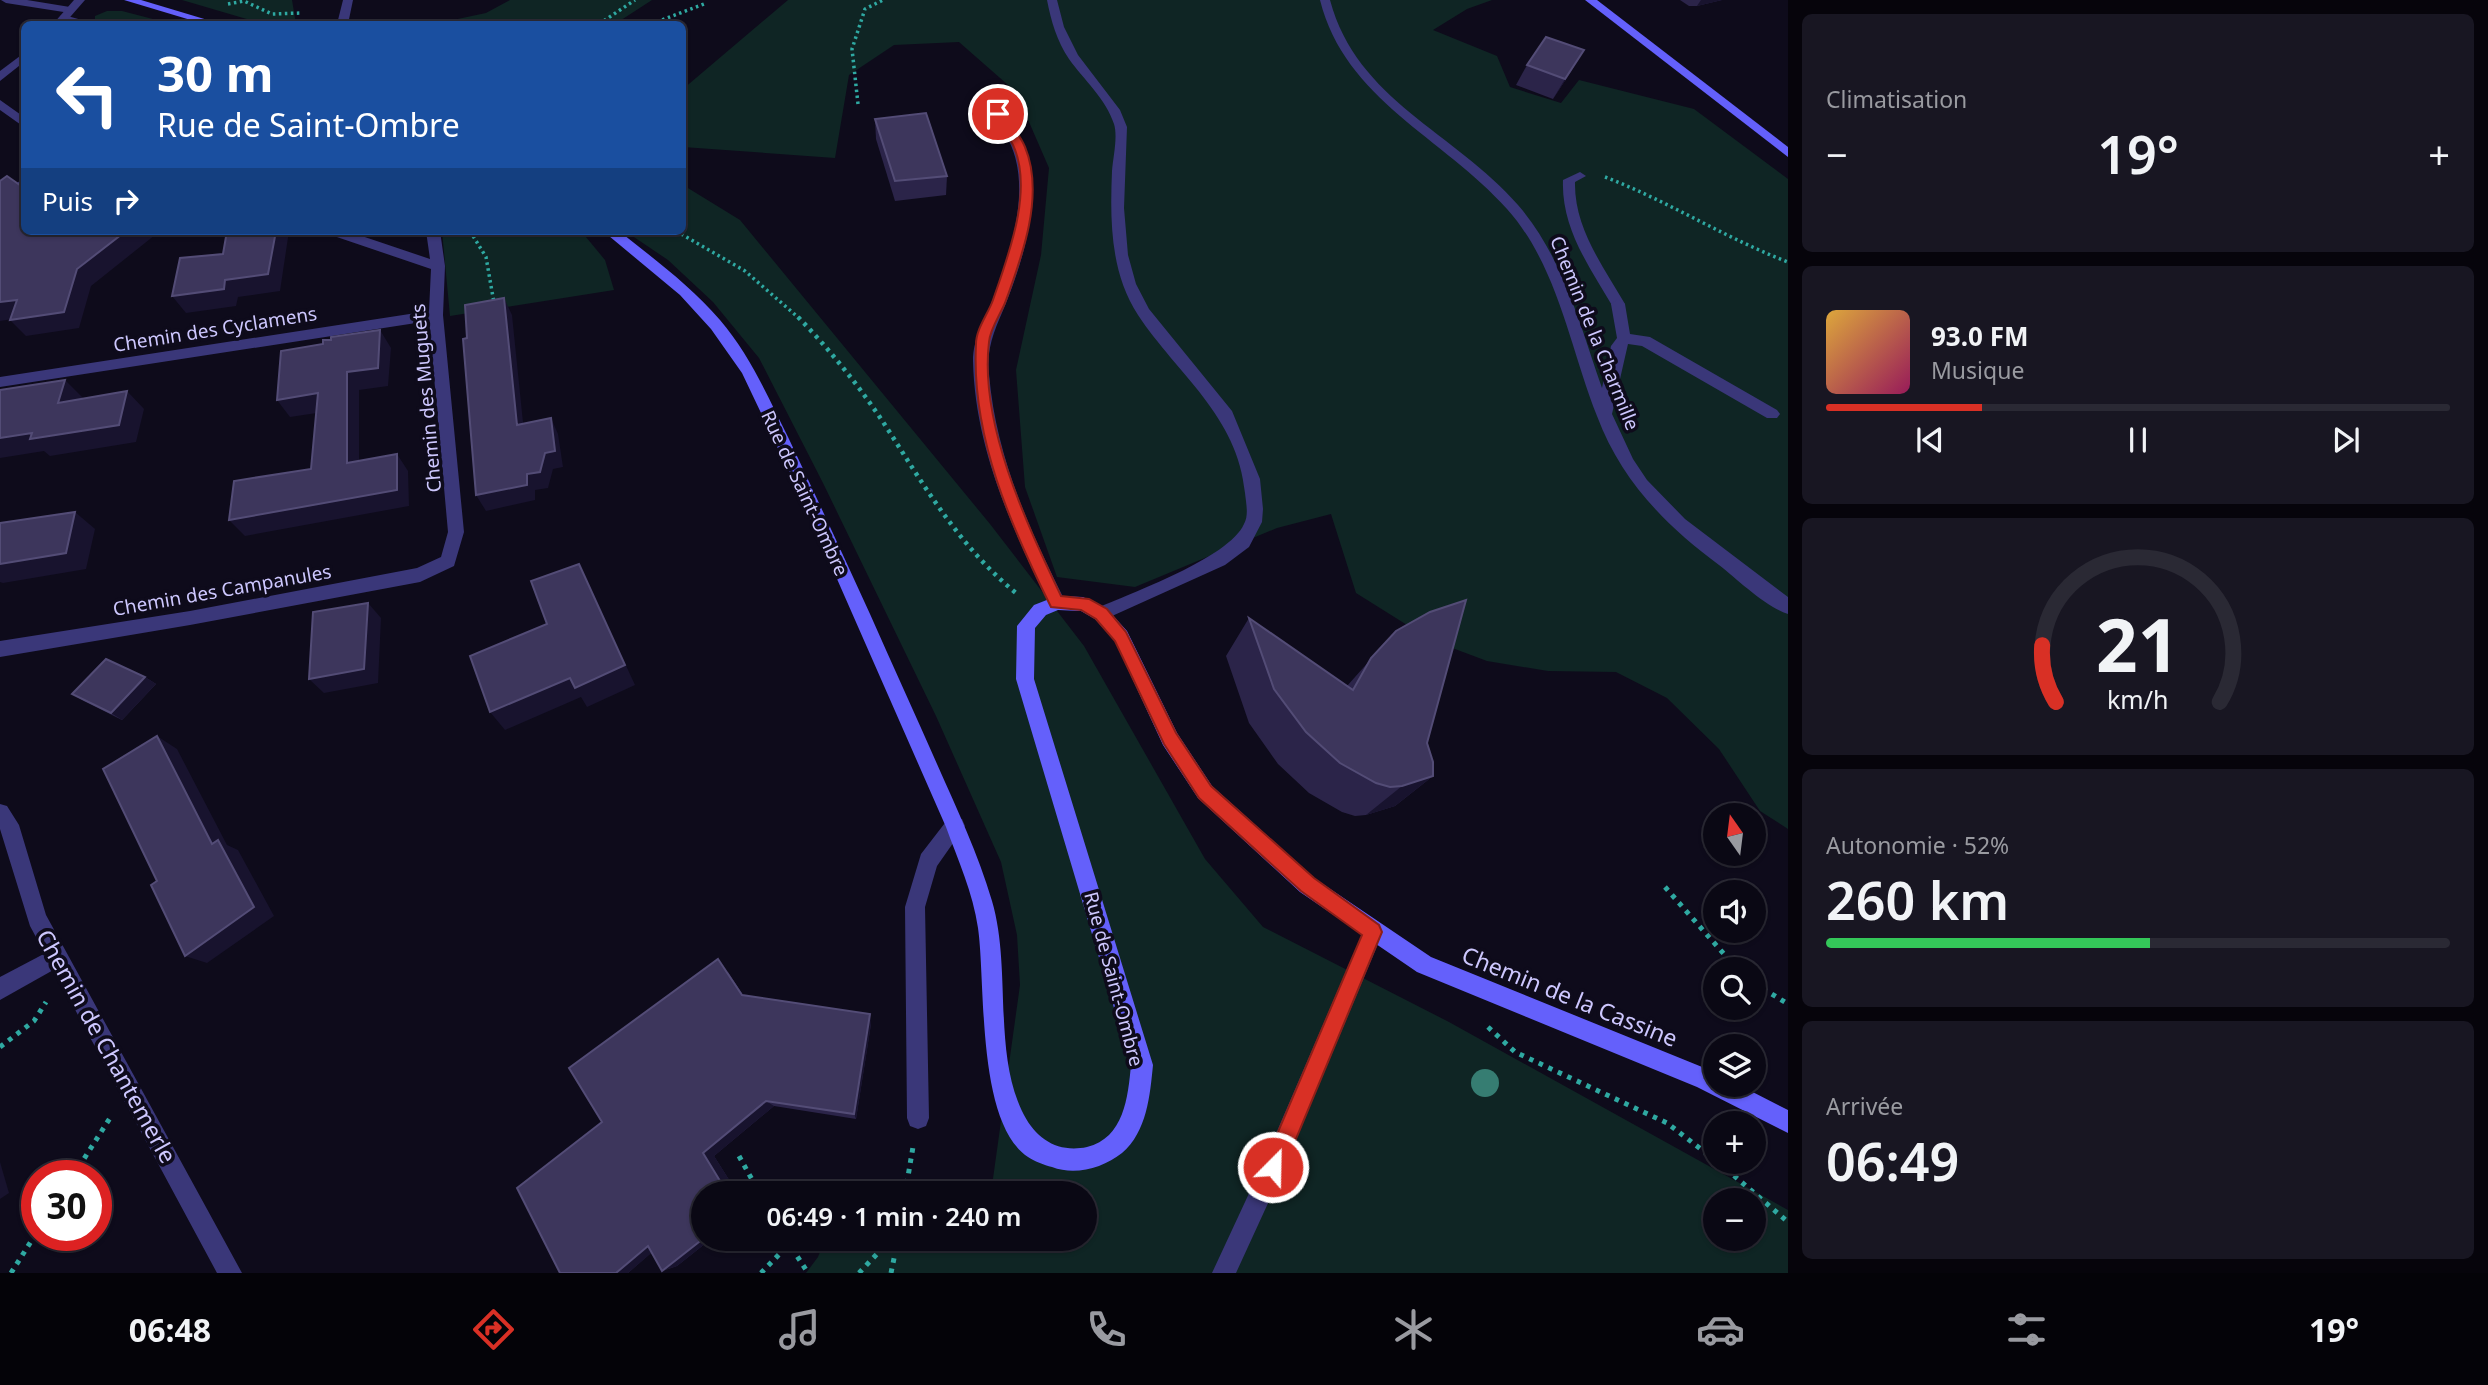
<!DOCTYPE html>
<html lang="fr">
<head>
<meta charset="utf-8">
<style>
  body { margin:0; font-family:"Noto Sans",sans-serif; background:#181622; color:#f1f3f6; height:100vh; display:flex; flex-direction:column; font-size:26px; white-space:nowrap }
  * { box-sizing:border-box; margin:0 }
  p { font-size:23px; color:#999aa0 }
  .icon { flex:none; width:38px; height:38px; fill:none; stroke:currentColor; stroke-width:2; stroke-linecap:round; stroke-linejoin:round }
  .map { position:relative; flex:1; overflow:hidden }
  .details { display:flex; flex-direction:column; gap:14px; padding:14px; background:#06040b; width:700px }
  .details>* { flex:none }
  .hud { position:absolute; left:21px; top:21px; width:665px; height:214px; border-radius:10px; box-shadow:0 2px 5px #0004,0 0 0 2px #2a2934; background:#1a4fa0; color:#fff; overflow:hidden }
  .needle { width:46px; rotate:346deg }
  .tools { position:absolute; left:1703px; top:803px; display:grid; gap:14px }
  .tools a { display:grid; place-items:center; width:63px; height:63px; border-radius:50%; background:#0a0814; box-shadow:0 2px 5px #0004,0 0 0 2px #2a2934; font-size:35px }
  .speed { position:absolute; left:21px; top:1160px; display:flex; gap:14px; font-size:35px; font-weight:700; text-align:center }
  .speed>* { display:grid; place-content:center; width:91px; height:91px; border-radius:50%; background:#0a0814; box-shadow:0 2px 5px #0004,0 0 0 2px #2a2934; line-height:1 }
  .speed .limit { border:10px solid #d22; background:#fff; color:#111 }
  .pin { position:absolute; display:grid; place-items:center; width:60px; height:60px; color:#fff; margin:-30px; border:4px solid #fff; border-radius:50%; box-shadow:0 2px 7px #0007 }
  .me { position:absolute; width:77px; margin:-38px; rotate:23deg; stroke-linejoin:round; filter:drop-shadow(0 0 5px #0008) }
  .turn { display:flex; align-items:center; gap:24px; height:147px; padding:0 21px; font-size:32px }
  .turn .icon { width:91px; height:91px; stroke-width:2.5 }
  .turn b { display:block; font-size:49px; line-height:60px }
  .then { display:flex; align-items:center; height:66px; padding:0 21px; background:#0003; gap:14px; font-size:26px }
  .big { font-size:52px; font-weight:600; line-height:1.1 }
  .details .tile { flex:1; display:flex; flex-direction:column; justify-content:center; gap:10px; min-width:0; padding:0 24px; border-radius:10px; background:#181622 }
  .details .dial { align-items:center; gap:0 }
  .dial svg { height:182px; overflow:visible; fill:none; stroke:#2a2934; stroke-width:7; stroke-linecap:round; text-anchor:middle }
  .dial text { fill:#f1f3f6; stroke:none }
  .song { display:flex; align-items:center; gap:21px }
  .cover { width:84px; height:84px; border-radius:10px; background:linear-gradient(135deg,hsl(40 70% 55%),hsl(330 70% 35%)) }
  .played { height:7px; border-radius:4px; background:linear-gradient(90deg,#d93025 25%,#2a2934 25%) }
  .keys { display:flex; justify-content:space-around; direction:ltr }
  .heat { display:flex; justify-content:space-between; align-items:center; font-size:38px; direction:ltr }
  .charge { height:10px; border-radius:5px; background:linear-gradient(90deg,#34c759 52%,#2a2934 0) }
  .trip { position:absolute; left:691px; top:1181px; width:406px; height:70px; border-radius:35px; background:#0a0814; box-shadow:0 2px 5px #0004,0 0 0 2px #2a2934; font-weight:600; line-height:70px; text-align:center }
  .dock { display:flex; height:112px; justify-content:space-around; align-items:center; background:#040308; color:#999aa0 }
  .dock .icon { width:49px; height:49px }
  .dock .current { color:#d93025 }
  .dock b { font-size:32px; color:#f1f3f6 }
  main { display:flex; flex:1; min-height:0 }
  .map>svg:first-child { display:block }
  .green { fill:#0f2524; fill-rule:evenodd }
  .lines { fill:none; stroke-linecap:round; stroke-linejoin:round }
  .path-far2 { stroke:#2fa9a2; stroke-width:3.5; stroke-dasharray:2.5 3.5; stroke-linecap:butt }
  .path-far1 { stroke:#2fa9a2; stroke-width:4.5; stroke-dasharray:3.5 5; stroke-linecap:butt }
  .path { stroke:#2fa9a2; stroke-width:5; stroke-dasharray:4.5 6; stroke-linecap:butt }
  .lane { fill:#3a3779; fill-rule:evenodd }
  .street { fill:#3a3779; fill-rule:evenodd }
  .secondary { fill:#6460fb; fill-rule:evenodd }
  .tree { fill:#367d72 }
  .wall { fill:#2b2449 }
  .shaded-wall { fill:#18132e }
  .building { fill:#3d365c; stroke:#534c76; stroke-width:2 }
  .route { fill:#d93025; stroke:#8d1f18; stroke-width:2 }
  .labels { text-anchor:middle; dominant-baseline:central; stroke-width:7; stroke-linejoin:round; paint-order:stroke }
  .street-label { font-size:19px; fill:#cdc7fe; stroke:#0e0b1b }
  .near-street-label { font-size:23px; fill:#cdc7fe; stroke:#0e0b1b }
</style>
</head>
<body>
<main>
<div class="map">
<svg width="1788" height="1273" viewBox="0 0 1788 1273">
  <rect width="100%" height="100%" fill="#0e0b1b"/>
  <g class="green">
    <path d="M182,0h110l4,24h-32z"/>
    <path d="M510,0h142l-37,24h-181l52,-11z"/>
    <path d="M788,0h704l-25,9 -34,21 64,26 13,31 51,16 18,-23 115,29 94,70v650l-28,-18 -41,-62 -52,-51 -51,-26 -68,-1 -61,-10 -56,-21 -75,-47 -25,-79 -54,14 -142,59 -78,-10 -32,-90 -9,-117 25,-115 8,-87 -33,-76 -57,-50 -65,3 -45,30 -14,83 -152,-11v-58z"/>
    <path d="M122,11l50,13h-72l-5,-3v-5l12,-5z"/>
    <path d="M683,185l57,35 250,304 94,122 121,213 58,68 186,95 339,188v63h-982l12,-16 7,-18h118l40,8 1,-8h101v-45l-94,-1 29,-208 -3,-50 -16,-73 -65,-146 -113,-233 -64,-125 -46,-56 -45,-42 -43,-29h57zM1715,1200h39v39h-39z"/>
    <path d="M442,231h139l24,29 9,30 -164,26z"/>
  </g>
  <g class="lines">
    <g class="path-far2">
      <path d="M228,4l16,-3 28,13 29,-1"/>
      <path d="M599,24l36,-24"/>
      <path d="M651,24l53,-20"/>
      <path d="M858,104l-6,-55 13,-40 18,-9"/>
      <path d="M1605,177c63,24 120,61 183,85"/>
      <path d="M470,231l16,26 8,46"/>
      <path d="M676,231l69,40 55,48"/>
    </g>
    <path class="path-far1" d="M798,317c32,33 62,70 87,108 40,62 74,121 131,168"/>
    <g class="path">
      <path d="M1665,887l73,83"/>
      <path d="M1754,983l34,21"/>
      <path d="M1488,1027l27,25 152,71 48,37"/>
      <path d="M0,1047l34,-26 12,-19"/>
      <path d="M739,1156l21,38"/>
      <path d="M1718,1162l70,60"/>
      <path d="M73,1176l37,-58"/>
      <path d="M905,1194l8,-47"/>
      <path d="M786,1239l22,34"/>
      <path d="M11,1273l26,-41"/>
      <path d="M761,1273l28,-29"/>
      <path d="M859,1273l32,-34"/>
      <path d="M891,1273l7,-34"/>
    </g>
    <g class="lane">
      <path d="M1,0h26l43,7 5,3 -5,3 -64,-10z"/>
      <path d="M343,0h10l-5,24h-11z"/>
      <path d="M1047,0h10l7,27 14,28 42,55 7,17 -3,81 4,47 8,29 13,25 83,102 28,68 3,30 -1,13 -13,25 -24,18 -124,56 -6,-2 -3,-5 3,-5c36,-16 134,-51 149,-85 5,-9 2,-21 1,-31 -7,-77 -68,-119 -107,-178 -28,-43 -28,-95 -26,-144 1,-14 6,-34 2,-47 -8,-25 -30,-44 -45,-65 -12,-18 -18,-38 -22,-59z"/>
      <path d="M64,15l25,7 2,2h-16l-15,-4v-4z"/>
      <path d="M979,98c14,5 27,20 34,32 34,52 14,120 -7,173 -10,25 -20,42 -17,71 7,83 40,155 77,229l-3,5 -6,2 -6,-2c-38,-78 -76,-158 -78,-247 0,-23 11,-39 19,-60 20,-52 47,-130 5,-178 -7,-8 -17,-13 -24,-21z"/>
      <path d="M1580,172l6,4 -11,6c-1,46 28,84 50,122l-2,3h-10c-23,-39 -52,-79 -50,-127z"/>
      <path d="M57,947l7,3 3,7 -3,7 -64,36v-23z"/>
    </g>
    <g class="street">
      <path d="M74,0h11l-21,24h-11z"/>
      <path d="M1320,0h10c27,101 125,132 188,205 45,52 62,120 84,183l9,-42 6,-8 -6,-34 7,-5 7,5 5,30 20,3 127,73 3,4 -3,4h-10l-125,-72 -14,-2 -16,70 21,45 14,21 38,39 103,78v17c-22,-7 -50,-34 -69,-49 -54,-40 -98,-85 -122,-149 -27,-68 -39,-150 -90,-207 -64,-72 -162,-109 -187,-209z"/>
      <path d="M24,53v9l-24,19v-10z"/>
      <path d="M0,100l24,17v10l-24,-17z"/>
      <path d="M24,178v10l-24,18v-11z"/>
      <path d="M326,231h21l83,28 -4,-28h14l5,35 -2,49 21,217 -10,34 -34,16 -230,43 -190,32v-16l190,-30 227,-43 24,-11 7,-25 -19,-211 -429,66v-10l429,-66 2,-42 -103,-35z"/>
      <path d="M0,804l7,2 12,19 27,90 196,358h-25l-187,-347 -30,-97z"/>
      <path d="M955,817l7,2 3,7 -28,40 -12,41 4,211 -3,8 -8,3 -8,-3 -3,-8 -2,-211 16,-53 27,-35z"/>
      <path d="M1373,922l7,3 3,7 -102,243 -45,98h-24l53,-114 101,-234z"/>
    </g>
    <g class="secondary">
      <path d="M124,0h17l80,24h-17z"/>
      <path d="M1585,0h12l191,147v10z"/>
      <path d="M603,231h16c35,28 72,55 101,89 30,35 48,77 68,117 28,59 55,118 82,177 22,50 45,100 67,150 20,45 41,90 55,137 20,68 0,152 32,214 13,25 35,38 63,32 37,-9 41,-50 44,-82l-115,-386 1,-53 17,-21 23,-9 26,1 24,12 20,22 50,102 35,53 102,92 117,79 281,114 3,2v12h24l49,25v23l-91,-46 -280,-115 -117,-80 -102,-94 -35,-53 -48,-104 -20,-22 -14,-8 -23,-1 -12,5 -11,13 -1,51 119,386c-3,30 -6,67 -31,88 -19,15 -47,23 -70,14 -8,-2 -18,-6 -24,-10 -52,-35 -42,-173 -50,-229 -5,-35 -20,-68 -32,-101l-145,-330 -59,-124 -31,-44 -31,-34z"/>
    </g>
  </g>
  <circle class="tree" cx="1485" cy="1083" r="14"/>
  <g class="wall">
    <path d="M1680,0h42l-25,6h-8z"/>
    <path d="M1527,65l45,5 -19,29 -37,-14z"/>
    <path d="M875,119l72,57 -1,19 -51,6 -19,-62z"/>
    <path d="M1249,618l98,68 49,-55 31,112 6,33 -38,30 -29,9 -11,1 -13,-4 -33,-19 -31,-29 -29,-41 -23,-67z"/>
    <path d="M145,677l11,7 -34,36 -38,-19 -12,-7z"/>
    <path d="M728,972l15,23 128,29 -15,95 -82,-13 -60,50 24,38h-34v45h7l-34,27 -15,5 -10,-19 -24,21 -26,-151z"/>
  </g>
  <g class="shaded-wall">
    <path d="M1701,0h21l-25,6z"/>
    <path d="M1584,50l-12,20 -19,29 12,-20z"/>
    <path d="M126,231h34l-69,55 -12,42 -53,8 -16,-16z"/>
    <path d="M276,231h13l-9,60 -42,6 -2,9 -50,7 -14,-17 53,-16z"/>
    <path d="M504,298l8,17 13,127 -8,-17z"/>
    <path d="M17,300l15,16 -32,5v-19z"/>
    <path d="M380,330l11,18 -3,38 -29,4v90l-12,-17v-91z"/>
    <path d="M65,380l18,18 -6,22 -19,-17z"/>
    <path d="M127,391l17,18 -8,33 -86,14 -6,-5 -44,7v-20z"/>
    <path d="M318,393l12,18 -40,6 -13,-17z"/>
    <path d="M551,418l7,16 5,33 -10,2 -5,19 -13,2v10l-49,11 -10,-16 51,-21z"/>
    <path d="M397,454l11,17 1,35 -164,30 -16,-16z"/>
    <path d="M75,512l20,17 -9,40 -83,14 -3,-1v-18z"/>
    <path d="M579,564l56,121 -48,22 -6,-10 -76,33 -15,-18 80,-34z"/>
    <path d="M368,603l13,15 -3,65 -54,10 -15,-14z"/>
    <path d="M145,677l11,7 -34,36 -11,-7z"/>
    <path d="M157,736l20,13 50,96 11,5 36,66 -67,47 -22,-7 27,-112z"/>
    <path d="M1433,776l-38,30 -29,9 36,-29z"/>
    <path d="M870,1014l1,10 -15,95 -2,-5z"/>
    <path d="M766,1101l8,5 -60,50 24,38h-10l-25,-41z"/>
    <path d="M0,1162l9,31 -9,6z"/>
    <path d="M704,1238v1h7l-34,27 -15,5z"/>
    <path d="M663,1243l-35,30h-12l32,-27z"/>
  </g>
  <g class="building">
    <path d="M1546,37l38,13 -19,29 -38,-14z"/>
    <path d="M926,113l21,63 -52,5 -20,-62z"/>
    <path d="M7,176l17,12v43h102l-49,38 -13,43 -54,8 7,-20 -17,2v-121z"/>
    <path d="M227,231h49l-8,43 -43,6 -1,9 -52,7 8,-38 43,-4z"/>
    <path d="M504,298l13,127 34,-7 4,33 -10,2 -5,19 -13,2v11l-51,10 -13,-156 4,-1 -2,-33z"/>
    <path d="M380,330l-2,38 -31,4v91l50,-9v36l-168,30 5,-39 77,-12 7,-76 -41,7 4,-49 42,-7v-4h8v-3z"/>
    <path d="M65,380l-7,23 69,-12 -8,34 -89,14 2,-6 -32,5v-48z"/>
    <path d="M75,512l-9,41 -66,11v-41z"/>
    <path d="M579,564l46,101 -50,23 -5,-10 -80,34 -20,-56 77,-32 -16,-43z"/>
    <path d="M1466,600l-39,143 6,19v14l-31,10 -12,1 -14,-4 -36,-20 -34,-31 -32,-43 -25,-71 104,72 18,-32 25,-27 34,-19z"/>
    <path d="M368,603l-4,66 -55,10 4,-67z"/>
    <path d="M106,659l39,18 -34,36 -39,-19z"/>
    <path d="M157,736l55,108 6,-4 36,67 -69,49 -34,-71 6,-4 -54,-112z"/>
    <path d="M718,959l24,36 128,19 -16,100 -88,-13 -63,52 25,41h-24v44l-42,33 -14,-25 -32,27h-56l-43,-85 85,-66 -33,-54z"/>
  </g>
  <path class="route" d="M994,111h8c8,12 18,24 23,36 20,48 -3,110 -20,156 -5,12 -15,26 -16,39 -10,82 38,182 72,254l28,3 18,10 19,23 50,101 35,53 103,92 65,47 3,7 -101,243 -8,3 -7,-3 -3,-8 99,-232 -61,-44 -102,-93 -35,-54 -49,-103 -19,-22 -15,-9 -30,-3c-40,-81 -80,-170 -75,-263 0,-15 12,-30 17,-44 15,-44 41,-110 20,-155 -6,-11 -14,-21 -20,-31z"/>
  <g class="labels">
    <g class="street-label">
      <text transform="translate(215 329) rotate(-9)">Chemin des Cyclamens</text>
      <text transform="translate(1595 333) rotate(68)">Chemin de la Charmille</text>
      <text transform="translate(426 398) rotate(-95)">Chemin des Muguets</text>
      <text transform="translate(805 493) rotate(65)">Rue de Saint-Ombre</text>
      <text transform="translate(222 590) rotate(-10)">Chemin des Campanules</text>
      <text transform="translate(1114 979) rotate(75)">Rue de Saint-Ombre</text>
    </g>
    <g class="near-street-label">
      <text transform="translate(1570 996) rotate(22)">Chemin de la Cassine</text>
      <text transform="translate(107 1046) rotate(61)">Chemin de Chantemerle</text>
    </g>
  </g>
</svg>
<div class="tools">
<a><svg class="needle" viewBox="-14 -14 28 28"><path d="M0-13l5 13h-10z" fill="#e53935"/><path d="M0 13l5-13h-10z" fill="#999aa0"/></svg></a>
<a><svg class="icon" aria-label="sound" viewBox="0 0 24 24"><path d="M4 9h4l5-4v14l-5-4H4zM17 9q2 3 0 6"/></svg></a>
<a><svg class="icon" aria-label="search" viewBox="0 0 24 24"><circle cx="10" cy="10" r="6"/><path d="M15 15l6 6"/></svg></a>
<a><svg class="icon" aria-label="layers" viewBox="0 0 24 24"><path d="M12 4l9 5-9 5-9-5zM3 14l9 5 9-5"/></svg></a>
<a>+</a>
<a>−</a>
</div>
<div class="speed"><div class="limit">30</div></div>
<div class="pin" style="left:998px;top:114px;background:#d93025"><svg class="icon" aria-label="arrive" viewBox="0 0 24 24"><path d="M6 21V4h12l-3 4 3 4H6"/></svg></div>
<svg class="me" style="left:1273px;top:1167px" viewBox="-20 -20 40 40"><circle r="17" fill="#d93025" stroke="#fff" stroke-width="3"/><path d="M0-11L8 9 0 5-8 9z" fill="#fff"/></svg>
<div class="trip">06:49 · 1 min · 240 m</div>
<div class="hud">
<div class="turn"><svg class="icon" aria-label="left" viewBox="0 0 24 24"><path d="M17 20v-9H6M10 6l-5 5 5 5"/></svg><div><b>30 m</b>Rue de Saint-Ombre</div></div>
<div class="then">Puis<svg class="icon" aria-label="right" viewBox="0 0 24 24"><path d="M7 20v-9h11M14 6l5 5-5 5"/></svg></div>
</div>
</div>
<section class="details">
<div class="tile"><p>Climatisation</p>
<div class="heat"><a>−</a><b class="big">19°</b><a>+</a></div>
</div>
<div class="tile">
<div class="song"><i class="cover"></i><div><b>93.0 FM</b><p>Musique</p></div></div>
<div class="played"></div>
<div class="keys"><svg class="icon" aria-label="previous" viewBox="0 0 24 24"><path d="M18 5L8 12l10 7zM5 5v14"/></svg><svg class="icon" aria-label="pause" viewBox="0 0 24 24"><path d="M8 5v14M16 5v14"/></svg><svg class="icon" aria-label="next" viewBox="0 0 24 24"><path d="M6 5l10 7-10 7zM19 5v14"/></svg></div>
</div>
<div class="tile dial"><svg viewBox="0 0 100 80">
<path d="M14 69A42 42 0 1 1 86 69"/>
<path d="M14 69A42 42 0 0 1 8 44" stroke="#d93025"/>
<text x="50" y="56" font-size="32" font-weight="700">21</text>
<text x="50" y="72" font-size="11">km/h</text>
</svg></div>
<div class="tile"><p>Autonomie · 52%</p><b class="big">260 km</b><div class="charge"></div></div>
<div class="tile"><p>Arrivée</p><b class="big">06:49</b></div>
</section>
</main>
<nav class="dock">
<b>06:48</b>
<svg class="icon current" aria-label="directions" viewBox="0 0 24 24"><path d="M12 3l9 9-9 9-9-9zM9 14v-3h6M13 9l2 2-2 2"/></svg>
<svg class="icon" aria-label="music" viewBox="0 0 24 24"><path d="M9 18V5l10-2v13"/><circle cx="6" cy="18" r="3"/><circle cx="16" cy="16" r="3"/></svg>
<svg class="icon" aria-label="phone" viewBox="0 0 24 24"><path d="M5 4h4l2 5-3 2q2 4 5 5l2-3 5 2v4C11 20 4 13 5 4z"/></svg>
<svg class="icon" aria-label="climate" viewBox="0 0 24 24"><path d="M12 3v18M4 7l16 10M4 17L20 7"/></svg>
<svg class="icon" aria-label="car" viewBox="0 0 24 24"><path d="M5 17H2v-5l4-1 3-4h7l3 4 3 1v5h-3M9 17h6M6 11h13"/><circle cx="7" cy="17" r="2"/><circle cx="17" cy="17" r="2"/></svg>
<svg class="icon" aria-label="filters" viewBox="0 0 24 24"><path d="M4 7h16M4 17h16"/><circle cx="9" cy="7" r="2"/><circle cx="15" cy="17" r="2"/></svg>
<b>19°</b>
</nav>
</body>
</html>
